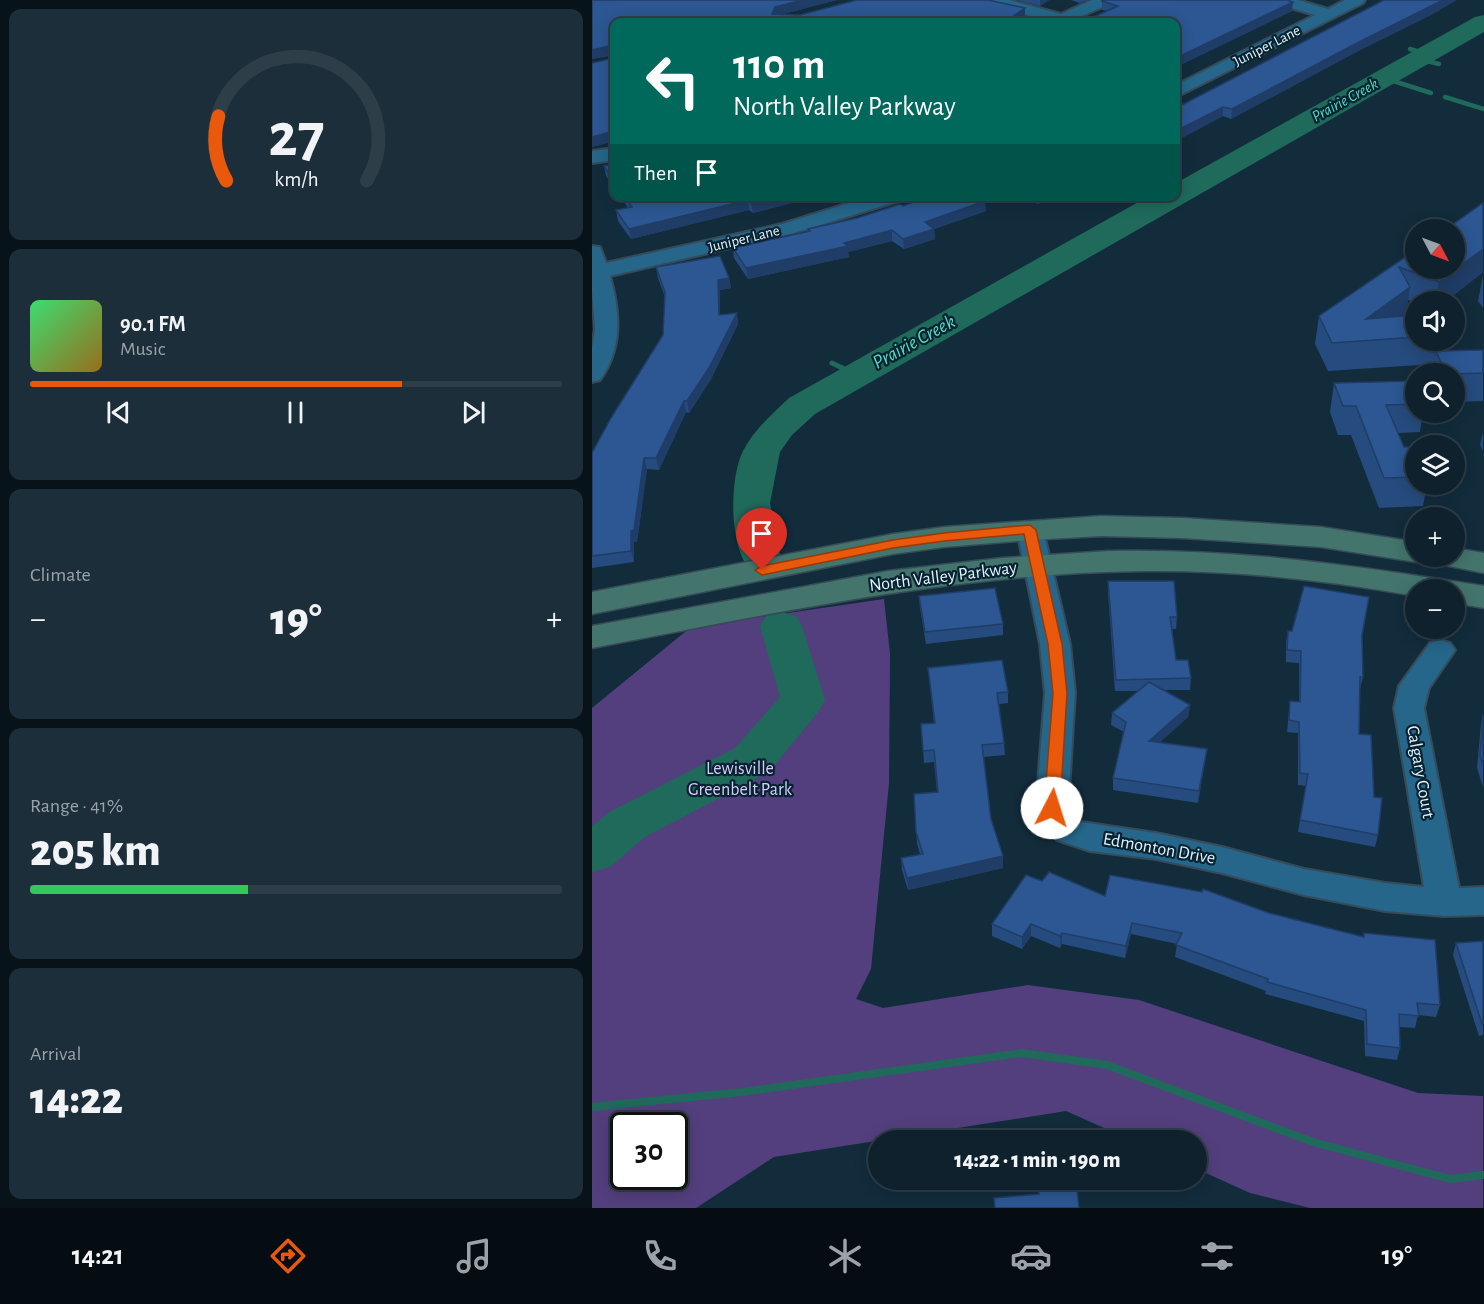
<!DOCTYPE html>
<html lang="en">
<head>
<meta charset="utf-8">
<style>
  body { margin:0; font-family:"Alegreya Sans",sans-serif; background:#1c2e39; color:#f1f3f6; height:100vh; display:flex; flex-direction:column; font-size:22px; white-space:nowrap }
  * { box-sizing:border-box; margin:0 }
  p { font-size:20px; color:#9ba3aa }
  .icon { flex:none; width:33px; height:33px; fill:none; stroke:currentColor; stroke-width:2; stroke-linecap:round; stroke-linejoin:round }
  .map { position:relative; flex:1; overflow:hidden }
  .sheet { display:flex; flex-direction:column; gap:9px; padding:9px; background:#081219; width:592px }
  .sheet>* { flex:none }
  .hud { position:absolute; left:18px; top:18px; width:570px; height:183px; border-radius:12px; box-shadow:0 3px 15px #0003,0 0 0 2px #2e3e49; background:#00695c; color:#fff; overflow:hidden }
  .needle { width:39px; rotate:131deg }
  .tools { position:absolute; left:813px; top:219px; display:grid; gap:12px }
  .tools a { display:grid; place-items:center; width:60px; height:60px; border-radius:50%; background:#0e212d; box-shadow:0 3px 15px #0003,0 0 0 2px #2e3e49; font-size:30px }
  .speed { position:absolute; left:18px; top:1112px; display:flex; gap:12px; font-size:30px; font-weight:700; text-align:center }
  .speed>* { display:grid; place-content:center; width:78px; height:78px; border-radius:50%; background:#0e212d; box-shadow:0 3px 15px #0003,0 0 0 2px #2e3e49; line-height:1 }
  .speed .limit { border:3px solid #111; border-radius:9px; background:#fff; color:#111 }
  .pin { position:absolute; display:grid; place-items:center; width:51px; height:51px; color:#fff; margin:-62px -26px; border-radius:50% 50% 50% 0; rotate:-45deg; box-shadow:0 0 6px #0007 }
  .pin .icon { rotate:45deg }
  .me { position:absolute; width:66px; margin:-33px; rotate:5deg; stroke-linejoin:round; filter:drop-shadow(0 0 4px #0008) }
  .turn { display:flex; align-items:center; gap:21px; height:126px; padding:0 24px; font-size:27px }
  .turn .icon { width:78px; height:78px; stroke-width:2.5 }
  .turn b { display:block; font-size:42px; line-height:51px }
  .then { display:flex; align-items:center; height:57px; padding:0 24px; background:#0003; gap:12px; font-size:22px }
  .big { font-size:45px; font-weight:800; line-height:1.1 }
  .sheet .card { flex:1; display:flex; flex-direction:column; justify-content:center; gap:9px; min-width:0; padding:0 21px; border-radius:12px; background:#1c2e39 }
  .sheet .dial { align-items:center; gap:0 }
  .dial svg { height:156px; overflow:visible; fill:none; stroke:#2e3e49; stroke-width:7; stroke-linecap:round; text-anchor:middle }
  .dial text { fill:#f1f3f6; stroke:none }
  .song { display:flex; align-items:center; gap:18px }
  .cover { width:72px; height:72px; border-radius:9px; background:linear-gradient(135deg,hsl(140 70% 55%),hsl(40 70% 35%)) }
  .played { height:6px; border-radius:3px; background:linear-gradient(90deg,#ea580c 70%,#2e3e49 70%) }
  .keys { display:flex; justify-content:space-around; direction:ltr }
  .heat { display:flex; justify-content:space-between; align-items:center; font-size:33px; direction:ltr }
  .charge { height:9px; border-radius:4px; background:linear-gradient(90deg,#34c759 41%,#2e3e49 0) }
  .trip { position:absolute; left:276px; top:1130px; width:339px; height:60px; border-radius:30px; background:#0e212d; box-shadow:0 3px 15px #0003,0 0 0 2px #2e3e49; font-weight:800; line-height:60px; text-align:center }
  .dock { display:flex; height:96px; justify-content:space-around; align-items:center; background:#060d12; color:#9ba3aa }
  .dock .icon { width:42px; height:42px }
  .dock .selected { color:#ea580c }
  .dock b { font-size:27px; color:#f1f3f6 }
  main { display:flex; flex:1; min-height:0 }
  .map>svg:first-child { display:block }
  .green { fill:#533f7d; fill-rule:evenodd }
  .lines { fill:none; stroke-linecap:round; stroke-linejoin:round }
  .stream-far2 { stroke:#1f6a5b; stroke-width:4.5 }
  .stream-far1 { stroke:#1f6a5b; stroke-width:5 }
  .stream { stroke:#1f6a5b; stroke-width:8 }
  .river { fill:#1f6a5b; fill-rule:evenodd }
  .street-casing { stroke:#364a57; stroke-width:4 }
  .secondary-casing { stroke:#364a57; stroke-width:3 }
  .street { fill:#25668a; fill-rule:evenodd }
  .secondary { fill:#43756c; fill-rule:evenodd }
  .wall { fill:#264b7e }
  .shaded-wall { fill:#1f3d66 }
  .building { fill:#2c5792; stroke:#1f3d66; stroke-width:1.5 }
  .route { fill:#ea580c; stroke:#983908; stroke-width:1.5 }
  .labels { text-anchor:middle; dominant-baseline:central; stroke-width:4.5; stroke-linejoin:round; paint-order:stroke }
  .far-street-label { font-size:15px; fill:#e3f3fd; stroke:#072231 }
  .far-water-label { font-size:16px; font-style:italic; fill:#53ddc1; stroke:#072231 }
  .street-label { font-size:18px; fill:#e3f3fd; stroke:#072231 }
  .park-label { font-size:18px; fill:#d8cdfa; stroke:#072231 }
  .water-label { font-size:20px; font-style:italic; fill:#53ddc1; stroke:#072231 }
</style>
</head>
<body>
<main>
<section class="sheet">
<div class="card dial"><svg viewBox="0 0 100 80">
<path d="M14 69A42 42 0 1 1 86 69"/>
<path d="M14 69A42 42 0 0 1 10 36" stroke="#ea580c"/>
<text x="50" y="56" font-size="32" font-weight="700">27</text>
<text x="50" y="72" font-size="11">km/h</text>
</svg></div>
<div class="card">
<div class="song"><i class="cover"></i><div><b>90.1 FM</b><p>Music</p></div></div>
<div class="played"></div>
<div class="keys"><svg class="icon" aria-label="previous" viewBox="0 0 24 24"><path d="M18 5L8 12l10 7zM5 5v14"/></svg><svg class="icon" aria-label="pause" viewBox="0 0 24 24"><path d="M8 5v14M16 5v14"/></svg><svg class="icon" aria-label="next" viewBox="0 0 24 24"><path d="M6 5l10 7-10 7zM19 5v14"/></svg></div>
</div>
<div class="card"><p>Climate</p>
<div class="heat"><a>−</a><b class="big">19°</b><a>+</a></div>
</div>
<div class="card"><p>Range · 41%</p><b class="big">205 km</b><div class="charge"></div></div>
<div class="card"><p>Arrival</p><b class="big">14:22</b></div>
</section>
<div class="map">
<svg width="892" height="1208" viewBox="0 0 892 1208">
  <rect width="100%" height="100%" fill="#122c3c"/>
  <path class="green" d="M292,599l6,55 -1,129 -18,186 -15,30 27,9 145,-23 111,15 279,93 65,3v112h-173l-60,-15 -53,-24 -1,-29h-65l-65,-29 -292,46 -78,51h-104v-500l99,-81zM32,1125h50v51h-50z"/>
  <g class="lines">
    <g class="stream-far2">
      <path d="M818,49l17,5"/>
      <path d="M827,59l20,5"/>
      <path d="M792,78l47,15"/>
      <path d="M853,97l39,12"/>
    </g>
    <path class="stream-far1" d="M240,363l23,11"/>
    <path class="stream" d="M0,1107l150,-15 280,-39 85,12 206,77 137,37 34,-4"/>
    <g class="river">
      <path d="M892,15v17l-669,382 -23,21 -12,17 -10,51 10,52 -6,9 -14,4 -14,-4c-17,-25 -16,-87 -3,-113 11,-21 29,-37 46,-53l360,-202h27v-13l299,-166z"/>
      <path d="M189,612l15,4 6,10 23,74 -6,11 -50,61 -124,65 -35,30 -18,5v-46l19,-15 124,-63 45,-51 -20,-71 6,-10z"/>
    </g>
    <g class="street-casing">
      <g id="street">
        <path d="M379,0h38l52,14 31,-14h22l-2,3 -44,19h-21l1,-2 -75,-17z"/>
        <path d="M680,0h26l30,9 17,-9h20l-2,3 -187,94v-12l139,-70 -41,-12z"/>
        <path d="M22,148v12l-22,3v-12z"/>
        <path d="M280,196h33l-3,4 -108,33 -184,43c10,36 13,72 -10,104l-8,2v-35l3,-18 -3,-37v-46l8,1 6,16 176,-39z"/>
        <path d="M438,522l10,2 3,6 27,114 5,49 -7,113 13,16 75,11 66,14 82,22 81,14 39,4 -30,-179 5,-22 31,-43 10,-3 10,3 5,7 -26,38 -5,20 35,180 25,-1v28l-40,1 -59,-5 -81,-16 -82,-22 -66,-14 -66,-8 -33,-11 -21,-32 9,-115 -5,-49 -23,-114 3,-6z"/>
      </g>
    </g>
    <g class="secondary-casing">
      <g id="secondary">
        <path d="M509,516l81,2 139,9 95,15v14h13l-13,6 -95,-15 -139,-9 -81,-2 -71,4 -86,7 -51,7 -301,60v-22l301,-58 51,-7z"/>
        <path d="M862,548l30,5v20l-50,-10 -5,-7h25z"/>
        <path d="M517,551c127,-3 250,15 375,35v22l-30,-5v-13h-38v6c-90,-16 -181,-26 -272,-25 -187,2 -369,42 -552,77v-22l296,-55 114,-13z"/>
      </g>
    </g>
    <use href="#street" class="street"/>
    <use href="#secondary" class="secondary"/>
  </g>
  <g class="wall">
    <path d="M0,0h245l-54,14 17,1 57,-15h131l37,8v9l-8,5h-403v119l-22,6v-84l22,-5v-3l-22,4z"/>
    <path d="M425,0h32l-9,6z"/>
    <path d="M479,0h16l-7,3z"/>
    <path d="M510,1l190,10 -116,56v-45l-69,-11 -5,-1z"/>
    <path d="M841,14l-73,36 -129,69 -8,-3 -47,25v-33z"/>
    <path d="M22,164v24l-8,-12 -2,-10z"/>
    <path d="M28,196h198l-65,17 -4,-3 -118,29 -13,-18 -2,-11 12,-2z"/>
    <path d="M433,196h30l-17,8z"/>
    <path d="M891,203v69l-38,30h-29v1l-8,-3 -2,14 -3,2 13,-1v25h22l-4,24 -106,7 -13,-27 4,-28z"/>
    <path d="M311,206l83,5 -52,18 1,10 -31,10 -12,-8 -44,11 1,5 -101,22 -14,-21 -1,-10 75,-16v-3l49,-11z"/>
    <path d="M64,267l73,11 2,10 -11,2v25l17,-2 1,11 -27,55 -22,34 -3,-1 -27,58 -12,-1 -10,73h-3v20l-42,6v-115l71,-118 2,-38 -7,-19z"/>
    <path d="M891,275v33l-5,-7z"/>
    <path d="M891,350v51l-29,1v-28h-22l4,-23z"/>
    <path d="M824,381v31h7l-3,20 -22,1 6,14h12v37h14l-2,11h-3l-2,11 -44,2 -28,-73h-13l-8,-23 4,-29z"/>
    <path d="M891,432v19l-3,-6z"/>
    <path d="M516,581l69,36 -1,12h-4l4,31 15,18 -1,12h-26l26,15 -2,12 -28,25 47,7 -9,54 -85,-13v-12l11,-46 -13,-7 1,-12 26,-22h-23l-7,-99z"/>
    <path d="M327,596l84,28v11l-77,9 -6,-36z"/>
    <path d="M696,631l74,5 1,41 -3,12 -1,45 15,63 4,38 -3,12 -77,-15 8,-46 -8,-1v-52l-11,-1 3,-31 9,1v-39l-13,-1v-20z"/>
    <path d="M336,668l80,24v11l-9,1 5,39 1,12 -21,2 7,62 12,37v12l-95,22 -6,-20 -1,-12 19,-4 -3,-10 -3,-50 23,-2 -3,-30 -10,1 -2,-27 12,-13z"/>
    <path d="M891,713v74l-6,-19 4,-44z"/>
    <path d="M450,881l63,15 164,17 94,24 1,-4 76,72 -4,12 -18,-2 -3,13 -16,-1 1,21 -3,12 -32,-4 -1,-35 -99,-27 1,-3 -91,-34 2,-13 -46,-10 -6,24 -63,-14 -2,4 -29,-12 -9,13 -30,-13v-12z"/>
    <path d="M891,941v94l-4,1 -26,-81 3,-12z"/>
  </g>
  <g class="shaded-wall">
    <path d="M211,0h34l-61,16 -4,-2 3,-7z"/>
    <path d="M448,0h9l-9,6z"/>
    <path d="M851,0h14l-24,14 -73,36 -129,69 1,-10 129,-68z"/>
    <path d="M701,2l-1,9 -116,56v-9z"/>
    <path d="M433,8v9l-8,5h-11v-1z"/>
    <path d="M399,18v4h-11z"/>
    <path d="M22,45v9l-22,5v-9z"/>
    <path d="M631,107v9l-47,25v-10z"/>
    <path d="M22,131v10l-22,6v-10z"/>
    <path d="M185,196h41l-65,17 -2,-10z"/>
    <path d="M446,196h17l-17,8z"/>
    <path d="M156,200l1,10 -118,29 -2,-10z"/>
    <path d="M393,201l1,10 -52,18 1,10 -31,10 -1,-10 22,-17z"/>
    <path d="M300,230v11l-44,11 1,5 -101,22 -2,-11z"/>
    <path d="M891,249v23l-38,30h-10l4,-20z"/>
    <path d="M137,278l2,10 -11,2v35l-1,-10 -1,-35z"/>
    <path d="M818,287l-4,27 -35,26 -5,-21z"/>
    <path d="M145,313l1,11 -27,55 -22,34 -2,-12z"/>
    <path d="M92,401l2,11 -27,58 -3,-12z"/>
    <path d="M52,458l3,11 -10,73h-3v20l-3,-11v-20z"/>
    <path d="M598,705l-2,12 -40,36 1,-12z"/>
    <path d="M615,749l-9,54 1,-12z"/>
    <path d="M411,856v12l-95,22 -1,-12z"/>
    <path d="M540,923l-1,11 -6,24 1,-12z"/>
    <path d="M439,924v12l-9,13v-12z"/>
    <path d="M470,933v11l-2,4v-12z"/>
  </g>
  <g class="building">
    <path d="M0,0h211l-28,7 -3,7 28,1 57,-15h131l37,8 -19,13 -15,-3 -11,4h-366v109l-22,6v-74l22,-5v-13l-22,5z"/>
    <path d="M512,0h183l6,2 -117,56v-36h-94l36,-16 -16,-5z"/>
    <path d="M792,0h59l-82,41 -129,68 -9,-2 -47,24v-23z"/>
    <path d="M22,164v17l-10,-15z"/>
    <path d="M33,196h152l-26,7 -3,-3 -119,29 -13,-19 16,-3z"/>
    <path d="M338,196h48l7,5 -60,21 9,7 -31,10 -11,-9 -48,13 4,3 -102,22 -13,-20 77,-17 -2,-2 49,-11 43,-14 3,2z"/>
    <path d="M891,203v46l-44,33 -40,-15 11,20 -44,32 50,-4v22l-84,6 -13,-27 97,-66v18h38v-38h-9z"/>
    <path d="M128,256l9,22 -11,2 1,35 18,-2 -28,55 -22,33h-3l-28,57h-12l-10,72 -3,1v20l-39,5v-103l19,-35 52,-83 2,-43 -9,-25z"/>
    <path d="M891,350v23l-29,1h-8l-10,-23z"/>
    <path d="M824,381v23l-30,1 18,42h12v30l-32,1 -28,-72h-13l-9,-23z"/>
    <path d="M516,581h66l3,36h-7l6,43h12l3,18 -75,2z"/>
    <path d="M712,586l65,11 -7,38 1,42h-3l-1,57 12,1 3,62 8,1 -4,37 -78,-15 8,-46 -8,-1 -1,-51 -10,-2 1,-19 10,1 1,-51 -14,-1 1,-19h4z"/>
    <path d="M403,588l8,36 -78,8 -6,-36z"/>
    <path d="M410,660l6,32 -11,1 7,50 -22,2 9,74 12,37 -96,22 -6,-20 22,-4 -7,-22 -2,-38 24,-2 -4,-42 -11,1 -2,-27 14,-1 -7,-55z"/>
    <path d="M557,682l41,23 -41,36 58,8 -8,42 -86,-13 13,-56 -14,-9z"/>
    <path d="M891,715v50l-3,-9z"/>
    <path d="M457,872l56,24 5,-21 92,17 1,-3 66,24 95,24v-4l71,7 5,65 -23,-2 2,13 -20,-2 1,34 -33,-4 -1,-34 -99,-28 1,-3 -92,-34 6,-12 -50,-10 -6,23 -64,-13 -2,3 -29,-12 -9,13 -30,-13 34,-49 16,6z"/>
    <path d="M891,941v83h-1l-26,-81z"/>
    <path d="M445,1179h39l3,29h-84l-1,-10 45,-4z"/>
  </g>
  <path class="route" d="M438,525l6,5 26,114 5,49 -7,115 -3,4h-11l-2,-4 9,-115 -5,-49 -24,-110 -80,7 -51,7 -131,27 -7,-5 7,-4 131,-26 51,-7z"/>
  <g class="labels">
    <g class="far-street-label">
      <text transform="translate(675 46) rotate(-27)">Juniper Lane</text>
      <text transform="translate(152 239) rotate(-14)">Juniper Lane</text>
    </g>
    <g class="far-water-label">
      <text transform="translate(753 100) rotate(-29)">Prairie Creek</text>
    </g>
    <g class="street-label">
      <text transform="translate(351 577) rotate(-7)">North Valley Parkway</text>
      <text transform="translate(828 772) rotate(80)">Calgary Court</text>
      <text transform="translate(567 849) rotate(10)">Edmonton Drive</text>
    </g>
    <g class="park-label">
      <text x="148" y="769">Lewisville<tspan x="148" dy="21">Greenbelt Park</tspan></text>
    </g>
    <g class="water-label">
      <text transform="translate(322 342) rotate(-29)">Prairie Creek</text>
    </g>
  </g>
</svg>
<div class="tools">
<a><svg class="needle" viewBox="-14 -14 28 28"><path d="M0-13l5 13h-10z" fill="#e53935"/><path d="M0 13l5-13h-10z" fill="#9ba3aa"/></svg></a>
<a><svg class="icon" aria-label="sound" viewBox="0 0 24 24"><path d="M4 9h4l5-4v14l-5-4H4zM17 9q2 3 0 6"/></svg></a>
<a><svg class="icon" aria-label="search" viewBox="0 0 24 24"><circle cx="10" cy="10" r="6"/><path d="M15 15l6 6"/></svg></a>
<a><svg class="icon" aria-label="layers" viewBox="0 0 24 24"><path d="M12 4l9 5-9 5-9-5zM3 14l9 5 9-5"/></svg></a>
<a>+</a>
<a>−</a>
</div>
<div class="speed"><div class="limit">30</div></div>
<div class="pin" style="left:170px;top:570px;background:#d93025"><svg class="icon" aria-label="arrive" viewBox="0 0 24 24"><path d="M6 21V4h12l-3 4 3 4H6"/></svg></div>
<svg class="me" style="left:460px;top:808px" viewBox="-20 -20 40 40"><circle r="19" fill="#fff"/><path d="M0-13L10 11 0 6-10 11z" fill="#ea580c"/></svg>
<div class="trip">14:22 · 1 min · 190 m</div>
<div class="hud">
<div class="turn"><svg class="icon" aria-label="left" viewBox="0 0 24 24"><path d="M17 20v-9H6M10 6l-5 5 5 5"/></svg><div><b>110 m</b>North Valley Parkway</div></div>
<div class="then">Then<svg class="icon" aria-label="arrive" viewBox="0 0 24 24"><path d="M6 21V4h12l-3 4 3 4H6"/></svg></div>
</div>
</div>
</main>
<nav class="dock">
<b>14:21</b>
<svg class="icon selected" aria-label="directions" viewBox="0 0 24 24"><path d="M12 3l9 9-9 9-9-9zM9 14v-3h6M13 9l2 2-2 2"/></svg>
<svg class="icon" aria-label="music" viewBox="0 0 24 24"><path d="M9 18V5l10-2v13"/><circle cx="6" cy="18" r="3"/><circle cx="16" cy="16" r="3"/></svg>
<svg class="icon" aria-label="phone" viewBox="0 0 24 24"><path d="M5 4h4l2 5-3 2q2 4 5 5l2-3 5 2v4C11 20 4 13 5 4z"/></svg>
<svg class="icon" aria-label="climate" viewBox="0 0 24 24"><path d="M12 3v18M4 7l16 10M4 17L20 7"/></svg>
<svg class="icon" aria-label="car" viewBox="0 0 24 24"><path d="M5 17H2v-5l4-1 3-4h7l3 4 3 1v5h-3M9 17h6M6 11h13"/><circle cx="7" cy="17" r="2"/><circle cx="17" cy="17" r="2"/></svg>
<svg class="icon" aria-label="filters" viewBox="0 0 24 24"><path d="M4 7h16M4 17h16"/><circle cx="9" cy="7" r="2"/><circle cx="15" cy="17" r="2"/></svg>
<b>19°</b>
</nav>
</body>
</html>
